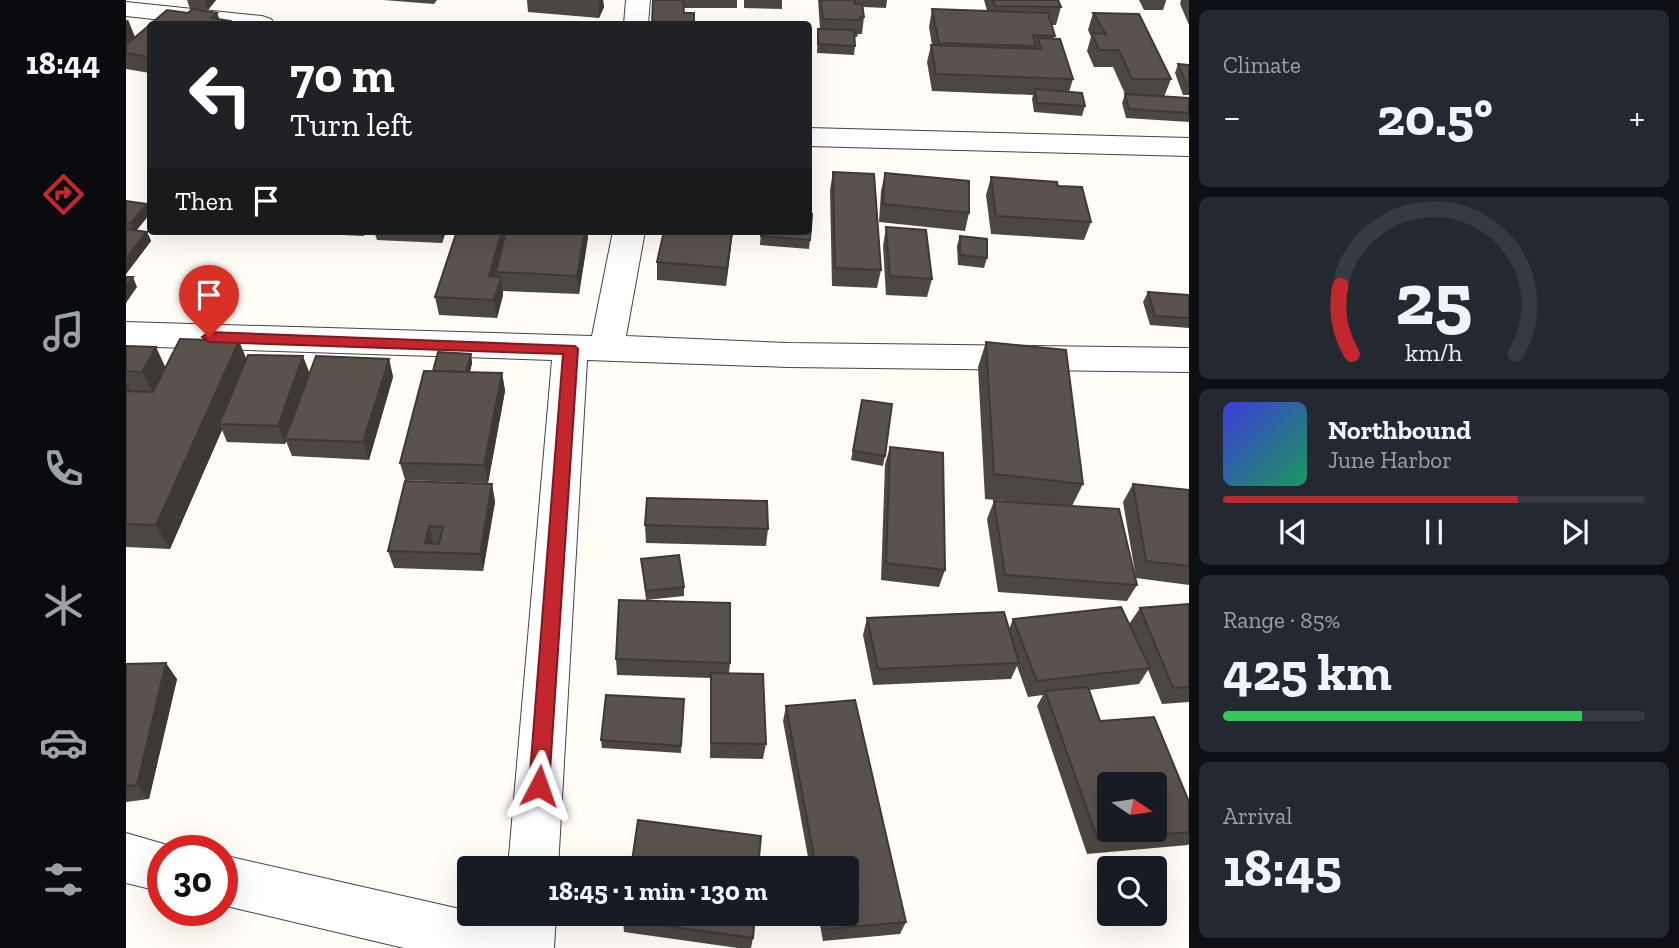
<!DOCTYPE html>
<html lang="en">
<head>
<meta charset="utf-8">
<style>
  body { margin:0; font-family:"Zilla Slab",serif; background:#242831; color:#f1f3f6; height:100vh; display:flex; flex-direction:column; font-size:26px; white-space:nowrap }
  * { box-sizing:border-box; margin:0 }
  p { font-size:23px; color:#9ea1a6 }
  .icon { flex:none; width:38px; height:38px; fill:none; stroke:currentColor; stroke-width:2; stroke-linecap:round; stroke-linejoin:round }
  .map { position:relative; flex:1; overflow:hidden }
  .details { display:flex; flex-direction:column; gap:10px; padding:10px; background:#0d0f14; width:490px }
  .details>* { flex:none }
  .top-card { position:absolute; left:21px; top:21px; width:665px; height:214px; border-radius:7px; box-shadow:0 7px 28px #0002; background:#202124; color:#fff; overflow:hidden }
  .needle { width:46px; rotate:103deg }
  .buttons { position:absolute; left:971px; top:772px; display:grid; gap:14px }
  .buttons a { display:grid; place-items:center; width:70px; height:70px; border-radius:7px; background:#171b24; box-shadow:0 7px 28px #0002; font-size:35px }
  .speed { position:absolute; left:21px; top:835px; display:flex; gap:14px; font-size:35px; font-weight:700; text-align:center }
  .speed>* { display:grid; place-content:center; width:91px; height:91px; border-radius:50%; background:#171b24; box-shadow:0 7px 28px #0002; line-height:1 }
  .speed .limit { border:10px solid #d22; background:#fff; color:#111 }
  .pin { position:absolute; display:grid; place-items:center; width:60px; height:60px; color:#fff; margin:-72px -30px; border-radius:50% 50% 50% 0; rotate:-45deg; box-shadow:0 0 7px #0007 }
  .pin .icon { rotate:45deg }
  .me { position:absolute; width:77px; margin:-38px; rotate:4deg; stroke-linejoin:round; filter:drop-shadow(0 0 5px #0008) }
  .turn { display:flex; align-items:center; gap:24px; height:147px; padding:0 28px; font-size:32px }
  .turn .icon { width:91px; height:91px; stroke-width:2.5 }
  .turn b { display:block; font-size:49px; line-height:60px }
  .then { display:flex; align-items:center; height:66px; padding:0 28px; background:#0003; gap:14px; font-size:26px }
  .big { font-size:52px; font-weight:800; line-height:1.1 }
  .details .card { flex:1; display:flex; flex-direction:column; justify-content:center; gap:10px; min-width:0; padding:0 24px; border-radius:10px; background:#242831 }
  .details .dial { align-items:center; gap:0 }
  .dial svg { height:182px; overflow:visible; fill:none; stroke:#363941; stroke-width:7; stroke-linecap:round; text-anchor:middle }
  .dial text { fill:#f1f3f6; stroke:none }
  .song { display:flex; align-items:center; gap:21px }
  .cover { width:84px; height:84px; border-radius:10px; background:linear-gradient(135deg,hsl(240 70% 55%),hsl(150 70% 35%)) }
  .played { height:7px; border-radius:4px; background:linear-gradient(90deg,#c4262e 70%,#363941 70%) }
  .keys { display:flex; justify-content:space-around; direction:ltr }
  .heat { display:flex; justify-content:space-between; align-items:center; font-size:38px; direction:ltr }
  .charge { height:10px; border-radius:5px; background:linear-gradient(90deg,#34c759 85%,#363941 0) }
  .trip { position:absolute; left:331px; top:856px; width:402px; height:70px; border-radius:7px; background:#171b24; box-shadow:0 7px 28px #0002; font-weight:800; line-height:70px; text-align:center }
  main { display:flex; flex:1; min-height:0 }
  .menu { display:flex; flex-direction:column; width:126px; justify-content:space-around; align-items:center; background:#090b0e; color:#9ea1a6 }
  .menu .icon { width:49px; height:49px }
  .menu .current { color:#c4262e }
  .menu b { font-size:32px; color:#f1f3f6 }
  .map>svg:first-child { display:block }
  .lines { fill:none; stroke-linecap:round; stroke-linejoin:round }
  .minor-casing { stroke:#444; stroke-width:2 }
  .minor { fill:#fff; fill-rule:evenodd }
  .wall { fill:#4d4742 }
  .shaded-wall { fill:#3f3936 }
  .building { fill:#5a524d; stroke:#3f3936; stroke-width:2; fill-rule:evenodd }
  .route { fill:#c4262e; stroke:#7f191e; stroke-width:2 }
</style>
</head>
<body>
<main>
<nav class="menu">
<b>18:44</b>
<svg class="icon current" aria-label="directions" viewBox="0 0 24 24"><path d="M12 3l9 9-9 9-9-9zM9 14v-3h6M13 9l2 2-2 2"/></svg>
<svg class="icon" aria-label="music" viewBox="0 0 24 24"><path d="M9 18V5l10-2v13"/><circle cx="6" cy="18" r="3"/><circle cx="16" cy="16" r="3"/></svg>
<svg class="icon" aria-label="phone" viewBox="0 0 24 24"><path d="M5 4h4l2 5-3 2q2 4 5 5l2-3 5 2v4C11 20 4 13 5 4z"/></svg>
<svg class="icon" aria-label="climate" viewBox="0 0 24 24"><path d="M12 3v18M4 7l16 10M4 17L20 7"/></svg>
<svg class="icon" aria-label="car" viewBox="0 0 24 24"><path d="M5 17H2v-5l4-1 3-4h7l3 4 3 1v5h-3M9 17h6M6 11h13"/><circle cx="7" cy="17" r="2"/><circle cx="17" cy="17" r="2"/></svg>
<svg class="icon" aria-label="filters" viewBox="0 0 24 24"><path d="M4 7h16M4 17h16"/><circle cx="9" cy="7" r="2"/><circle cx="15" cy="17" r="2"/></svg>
</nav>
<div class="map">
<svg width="1063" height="948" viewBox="0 0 1063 948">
  <rect width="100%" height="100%" fill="#fffdf5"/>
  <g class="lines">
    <g class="minor-casing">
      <g id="minor">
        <path d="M500,0h24l-2,24h-24z"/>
        <path d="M0,2l136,14 9,3 4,5h-76l-73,-8z"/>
        <path d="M682,128l381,10v18l-381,-10z"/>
        <path d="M487,231h32l-19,105 162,7 401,5v24l-401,-5 -201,-7 -29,508h-50l44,-508 -426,-14v-24l466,14z"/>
        <path d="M0,833l55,16 -18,1v42l-37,-9z"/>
        <path d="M96,855l247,56v3l35,5v-5h52l-2,34h-150l-182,-43z"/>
      </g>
    </g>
    <use href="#minor" class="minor"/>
  </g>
  <g class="wall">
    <path d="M61,0h29l-8,10 -14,-1 23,4 2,7 11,1 1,3h-81v49l-24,-4v-24l4,-3 -4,3v-25h2l7,17 32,-27 21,3 4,-4h-2z"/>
    <path d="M257,0h54l-3,4z"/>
    <path d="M401,0h76l1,7 -5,11 -71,-6z"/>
    <path d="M527,0h84v8h-53v5l10,11z"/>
    <path d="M618,0h38v9l-38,-1z"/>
    <path d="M692,0h69l-1,8 -23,-1 1,10 -2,17h-4l-1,3h-2v9l-1,9 -37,-2 1,-24h2z"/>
    <path d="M858,0h74l3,7 -5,18h-5l4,11 -1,2 19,41 -4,13 16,14 -3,10 -48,-4 -2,-13 1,-4 -101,-4 -5,-29 4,-17h1l-3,-18 3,-18 55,2z"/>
    <path d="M1013,0h27v1l-3,9h-19z"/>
    <path d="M1055,0h8v25l-9,-21z"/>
    <path d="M967,13l78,66 -7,18 25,1v24l-63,-4 -4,-15 3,-9 -12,-27h-19l-7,-16 4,-14 -3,-7z"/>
    <path d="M1052,64l11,1v30h-6l-8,-22z"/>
    <path d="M707,172l48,98 -4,18 -45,-2 -2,-96z"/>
    <path d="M759,173l84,40 -4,18 -86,-9 2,-31z"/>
    <path d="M865,177l67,9 33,36 -7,18 -93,-6 -5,-39z"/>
    <path d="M0,201l24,12 -13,17 10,2 4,9 -25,33z"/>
    <path d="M760,227l46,52 -5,18 -41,-2 -3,-49z"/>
    <path d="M174,231h66l-2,5 -64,-3z"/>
    <path d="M248,231h72l-4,12 -65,-3z"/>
    <path d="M379,231l1,2v-2h82v6l-9,57 -76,-3v4l-6,23 -58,-3 -4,-18z"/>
    <path d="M607,231l-7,55 -69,-6v-18z"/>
    <path d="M635,231l49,9 -1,9 -49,-4z"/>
    <path d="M834,236l27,22 -3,10 -26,-3 -1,-19z"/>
    <path d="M1022,292l41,3v33l-39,-3 -7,-23z"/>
    <path d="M113,341l7,17 64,16 79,-15 4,18 -24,83 -77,-4 -6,-15 -1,3 -58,-2 -5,-12 -52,119 -44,-2v-201l30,1 9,21z"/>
    <path d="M860,342l97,142 -11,22 65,79 -10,16 -129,-9 -11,-73 7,-18 31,2 -40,-4 -7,-132z"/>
    <path d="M345,354l1,9 -2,9 32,1 3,18 -17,92 -83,-3 -5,-17 33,-92z"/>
    <path d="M736,400l23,56 -2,10 -32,-6z"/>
    <path d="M764,447l55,123 -6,17 -58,-7 4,-116z"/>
    <path d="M366,484l3,18 -12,69 -89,-3 -6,-17z"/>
    <path d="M1007,484l56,6v95l-53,-7 -13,-76z"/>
    <path d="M519,525l123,4 -2,17 -120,-3z"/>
    <path d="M515,559l43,28v9l-38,4 -4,-32z"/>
    <path d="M1063,604v98l-27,2 -14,-34 -9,14 -50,6 11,31 89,81v42l-1,1 -101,9 -50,-148 6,-11 -15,2 -11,-31 -6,13 -138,6 -10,-50 4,-17 142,11 4,-10 116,5 11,-16z"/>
    <path d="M490,659l114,4 -1,10 37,71 -3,15 -53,-1 1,-80 -94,-3z"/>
    <path d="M0,664l51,15 -28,120 -23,3z"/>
    <path d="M558,699l-3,54 -79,-5 -1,-8z"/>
    <path d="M660,706l120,216 -6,12 -77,7 -5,-27h29v-46h-37l-27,-147z"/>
    <path d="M497,920l130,18 -2,10h-13l-114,-16z"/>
  </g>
  <g class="shaded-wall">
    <path d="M80,0h10l-8,10 -3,-9z"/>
    <path d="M473,0h4l1,7 -5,11z"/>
    <path d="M91,13l4,11 -10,-6z"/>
    <path d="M2,20l7,18 -9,7v-23z"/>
    <path d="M21,204l3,10 -15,18 -4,-9z"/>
    <path d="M314,231h6l-4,12z"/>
    <path d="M376,231h3l2,9 -11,32 1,5 -8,-1z"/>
    <path d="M459,231h3v6l-9,57 -2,-18z"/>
    <path d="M606,231h1l-7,55 1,-18z"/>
    <path d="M21,232l4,9 -25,33v-16z"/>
    <path d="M7,277l4,10 -11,16v-16z"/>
    <path d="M375,277l2,18 -6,23 -3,-18z"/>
    <path d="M113,341l10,25 -30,58 3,6 -52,119 -14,-24z"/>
    <path d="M30,347l12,26 -13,24 -13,-25z"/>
    <path d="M345,354l1,9 -5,22 -2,-10z"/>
    <path d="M177,356l7,18 -25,65 1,2 -1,3 -7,-18z"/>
    <path d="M263,359l4,18 -24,83 -6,-18z"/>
    <path d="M376,373l3,18 -17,92 -4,-18z"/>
    <path d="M0,382l7,14 -7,12z"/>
    <path d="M366,484l3,18 -12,69 -3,-17z"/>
    <path d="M303,526l4,17h-8z"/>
    <path d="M40,663l11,16 -28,120 -12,-14z"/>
  </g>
  <g class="building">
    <path d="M527,0h30l1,13h10v11h-42z"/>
    <path d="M695,0h34v4h7l2,13h-4v3l-37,-1z"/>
    <path d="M867,0h65l3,7 -66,-1z"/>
    <path d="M66,9l25,4 -6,5 19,3 -3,3h-77v30l-2,3 -22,-4v-8l41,-35 21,3z"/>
    <path d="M806,9l116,4 7,23 -22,-1 3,11 -97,-3z"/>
    <path d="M967,13l46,1 32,65h-39l-13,-29h-20l-7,-17 14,1z"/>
    <path d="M692,29l36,1 1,16 -37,-2z"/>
    <path d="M912,38l22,1 13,40 -137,-5 -5,-29 110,4z"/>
    <path d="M1052,64l11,1v21h-2z"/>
    <path d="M909,89l47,4 3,13 -48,-3z"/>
    <path d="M999,94l64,4v15l-60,-4z"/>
    <path d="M707,172l41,2 7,96 -46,-2z"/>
    <path d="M759,173l84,8v32l-86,-9z"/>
    <path d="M865,177l66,5 1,4 24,1 9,35 -95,-6z"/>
    <path d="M0,201l21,3 -16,19 -5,-1z"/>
    <path d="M682,214h4l-2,26 -49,-4v-5h47z"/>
    <path d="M760,227l40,3 6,49 -42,-3z"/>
    <path d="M0,229l21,3 -21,26z"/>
    <path d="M331,231h45l-13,45 12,1 -7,23 -59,-3z"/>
    <path d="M380,231h79l-8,45 -81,-4z"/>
    <path d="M538,231h68l-5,37 -70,-6z"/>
    <path d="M834,236l27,3v19l-27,-3z"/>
    <path d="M0,277h7l-7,10z"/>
    <path d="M1022,292l41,3v23l-34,-2z"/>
    <path d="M54,339l59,2 -83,184 -30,-1v-133l27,1z"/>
    <path d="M860,342l80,8 17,134 -89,-10z"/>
    <path d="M0,346l30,1 -14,25 -16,-1z"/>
    <path d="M312,352l33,2 -5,18 -33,-1z"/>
    <path d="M122,355l55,1 -25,70 -59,-2z"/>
    <path d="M190,356l73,3 -26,83 -78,-3z"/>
    <path d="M298,371l78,2 -18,92 -84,-2z"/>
    <path d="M736,400l30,4 -7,52 -32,-5z"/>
    <path d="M764,447l53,6 2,117 -59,-7z"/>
    <path d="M279,481l87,3 -12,70 -92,-3zM303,526l14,1 -4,17 -14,-1z"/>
    <path d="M1007,484l56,6v76l-43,-5z"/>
    <path d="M521,498l120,3 1,28 -123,-4z"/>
    <path d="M868,501l125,8 18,76 -132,-10z"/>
    <path d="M553,555l5,32 -38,4 -5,-32z"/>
    <path d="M493,600l111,3v60l-114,-4z"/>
    <path d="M1063,604v83l-16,1 -33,-80z"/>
    <path d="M995,607l29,61 -113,13 -24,-62z"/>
    <path d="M878,612l15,51 -141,6 -11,-51z"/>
    <path d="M40,663l-29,122 -11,1v-122z"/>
    <path d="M585,673l52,1 3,70 -55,-1z"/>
    <path d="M962,687l12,34 54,-4 35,85v30l-91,8 -53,-149zM984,784h45v46h-45z"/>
    <path d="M480,695l78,4 -3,47 -80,-6z"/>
    <path d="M729,700l51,222 -79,7 -3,-15h23v-46h-31l-30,-162z"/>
    <path d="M512,820l123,16 -3,32h-127z"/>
    <path d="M498,914h131l-2,24 -130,-18z"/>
  </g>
  <path class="route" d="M83,332l366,14 3,3 -29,437 -3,7 -7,2 -7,-2 -3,-7 34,-432 -354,-12 -7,-5z"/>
</svg>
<div class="buttons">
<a><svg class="needle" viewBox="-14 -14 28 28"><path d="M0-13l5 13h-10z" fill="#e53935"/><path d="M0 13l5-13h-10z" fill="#9ea1a6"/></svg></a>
<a><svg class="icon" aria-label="search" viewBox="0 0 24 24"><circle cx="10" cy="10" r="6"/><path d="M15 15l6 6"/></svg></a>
</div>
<div class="speed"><div class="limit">30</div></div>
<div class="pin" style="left:83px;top:337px;background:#d93025"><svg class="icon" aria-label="arrive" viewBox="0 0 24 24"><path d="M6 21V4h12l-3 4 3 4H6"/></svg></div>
<svg class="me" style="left:413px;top:786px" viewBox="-20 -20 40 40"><path d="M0-17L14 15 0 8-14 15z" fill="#c4262e" stroke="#fff" stroke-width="4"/></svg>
<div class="trip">18:45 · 1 min · 130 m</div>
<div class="top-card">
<div class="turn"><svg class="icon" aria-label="left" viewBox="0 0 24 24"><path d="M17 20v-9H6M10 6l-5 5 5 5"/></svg><div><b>70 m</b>Turn left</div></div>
<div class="then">Then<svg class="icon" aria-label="arrive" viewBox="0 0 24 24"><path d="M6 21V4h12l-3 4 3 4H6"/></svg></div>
</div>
</div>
<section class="details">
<div class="card"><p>Climate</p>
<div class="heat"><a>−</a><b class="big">20.5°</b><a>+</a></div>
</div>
<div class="card dial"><svg viewBox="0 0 100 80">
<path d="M14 69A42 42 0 1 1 86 69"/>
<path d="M14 69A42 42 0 0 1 9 39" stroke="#c4262e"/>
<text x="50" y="56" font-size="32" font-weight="700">25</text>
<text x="50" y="72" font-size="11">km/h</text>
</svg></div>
<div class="card">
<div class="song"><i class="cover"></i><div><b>Northbound</b><p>June Harbor</p></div></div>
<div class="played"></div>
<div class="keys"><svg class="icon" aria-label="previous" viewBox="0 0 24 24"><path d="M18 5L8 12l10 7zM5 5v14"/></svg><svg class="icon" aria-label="pause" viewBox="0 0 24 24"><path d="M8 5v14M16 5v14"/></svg><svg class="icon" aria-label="next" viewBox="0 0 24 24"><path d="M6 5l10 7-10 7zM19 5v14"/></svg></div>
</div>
<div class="card"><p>Range · 85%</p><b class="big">425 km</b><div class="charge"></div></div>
<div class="card"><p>Arrival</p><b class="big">18:45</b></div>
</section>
</main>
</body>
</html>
